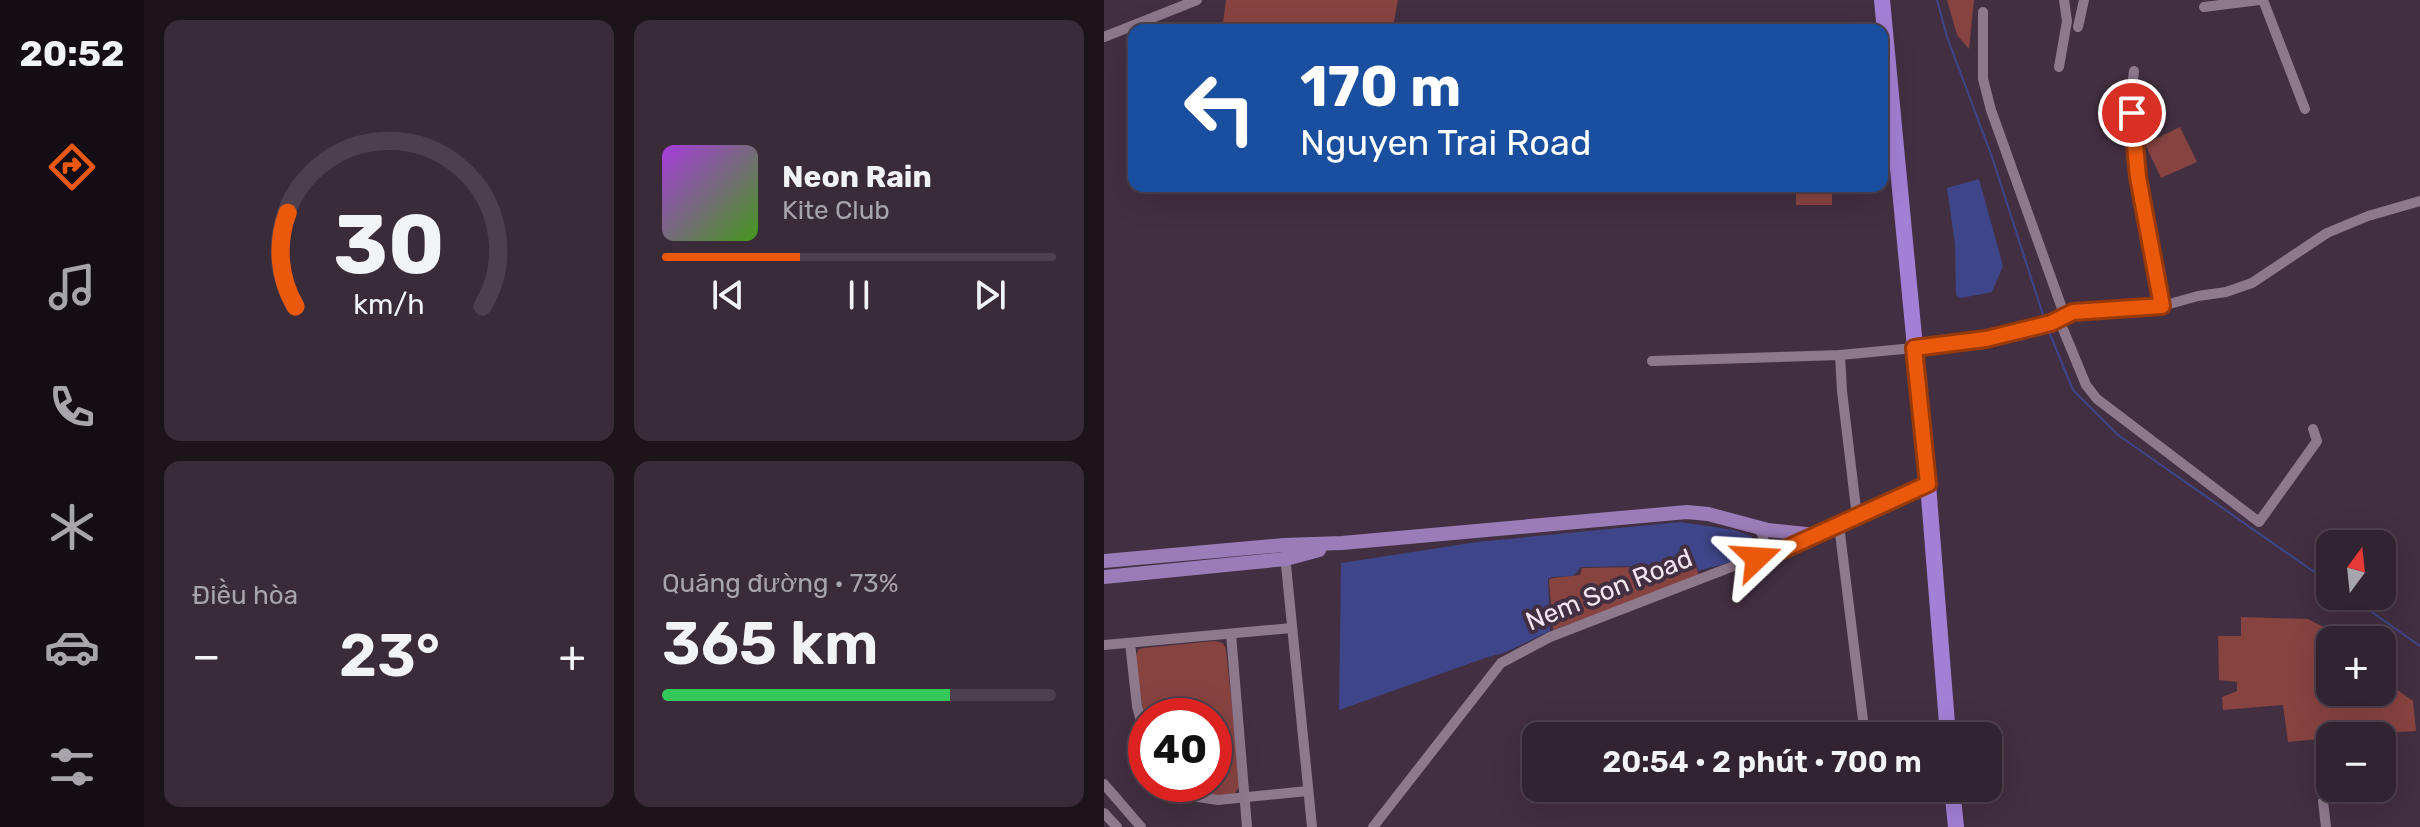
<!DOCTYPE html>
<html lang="vi">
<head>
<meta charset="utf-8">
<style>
  body { margin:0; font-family:Rubik,sans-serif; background:#3a2b39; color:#f1f3f6; height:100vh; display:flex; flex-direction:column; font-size:30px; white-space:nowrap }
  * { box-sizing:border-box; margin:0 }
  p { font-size:26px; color:#a8a4ab }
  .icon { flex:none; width:44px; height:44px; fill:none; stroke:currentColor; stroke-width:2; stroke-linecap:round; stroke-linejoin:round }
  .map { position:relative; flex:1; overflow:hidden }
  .details { display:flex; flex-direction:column; gap:20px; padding:20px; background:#1c131b; width:960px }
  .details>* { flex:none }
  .top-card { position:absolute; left:24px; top:24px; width:760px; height:168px; border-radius:16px; box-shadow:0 8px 32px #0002,0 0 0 2px #4d404d; background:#1a4fa0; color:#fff; overflow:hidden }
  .needle { width:52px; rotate:15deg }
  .controls { position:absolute; left:1212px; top:530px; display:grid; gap:16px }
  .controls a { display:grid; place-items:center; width:80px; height:80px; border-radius:16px; background:#322331; box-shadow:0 8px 32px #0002,0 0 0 2px #4d404d; font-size:40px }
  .speed { position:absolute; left:24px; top:698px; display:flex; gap:16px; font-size:40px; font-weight:700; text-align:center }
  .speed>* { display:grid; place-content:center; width:104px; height:104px; border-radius:50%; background:#322331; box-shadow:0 8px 32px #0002,0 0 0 2px #4d404d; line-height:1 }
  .speed .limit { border:12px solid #d22; background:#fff; color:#111 }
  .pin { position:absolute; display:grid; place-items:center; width:68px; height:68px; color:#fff; margin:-34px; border:4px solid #fff; border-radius:50%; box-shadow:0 2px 8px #0007 }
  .me { position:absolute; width:88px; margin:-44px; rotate:70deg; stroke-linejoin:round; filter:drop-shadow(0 0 6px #0008) }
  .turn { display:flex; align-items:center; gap:28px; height:168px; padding:0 40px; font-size:36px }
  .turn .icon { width:104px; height:104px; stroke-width:2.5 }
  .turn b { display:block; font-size:56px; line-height:68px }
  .big { font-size:60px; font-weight:600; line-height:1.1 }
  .details .card { flex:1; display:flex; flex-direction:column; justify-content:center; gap:12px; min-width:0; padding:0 28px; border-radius:16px; background:#3a2b39 }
  .details .dial { align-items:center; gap:0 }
  .dial svg { height:208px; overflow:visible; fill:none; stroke:#4d404d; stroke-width:7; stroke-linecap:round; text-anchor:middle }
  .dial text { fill:#f1f3f6; stroke:none }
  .song { display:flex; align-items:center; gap:24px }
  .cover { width:96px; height:96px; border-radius:12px; background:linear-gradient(135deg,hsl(280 70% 55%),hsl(100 70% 35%)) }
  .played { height:8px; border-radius:4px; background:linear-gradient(90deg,#ea580c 35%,#4d404d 35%) }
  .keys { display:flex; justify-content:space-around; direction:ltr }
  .heat { display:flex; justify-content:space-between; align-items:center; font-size:44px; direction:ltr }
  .charge { height:12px; border-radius:6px; background:linear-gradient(90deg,#34c759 73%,#4d404d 0) }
  .details .tiles { flex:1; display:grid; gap:20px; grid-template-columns:repeat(2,1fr) }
  .trip { position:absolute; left:418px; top:722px; width:480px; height:80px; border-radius:16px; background:#322331; box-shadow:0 8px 32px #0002,0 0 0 2px #4d404d; font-weight:600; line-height:80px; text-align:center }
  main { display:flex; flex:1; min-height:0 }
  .menu { display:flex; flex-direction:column; width:144px; justify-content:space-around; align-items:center; background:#140e14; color:#a8a4ab }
  .menu .icon { width:56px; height:56px }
  .menu .selected { color:#ea580c }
  .menu b { font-size:36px; color:#f1f3f6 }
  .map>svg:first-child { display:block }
  .green { fill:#874340 }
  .water { fill:#3e4689 }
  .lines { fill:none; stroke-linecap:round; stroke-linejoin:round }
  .stream { stroke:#3e4689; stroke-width:2 }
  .minor { stroke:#8e788c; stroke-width:10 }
  .major { stroke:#9b7cb8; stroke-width:14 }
  .highway { stroke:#a37fd5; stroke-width:16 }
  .route-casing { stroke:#983908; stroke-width:20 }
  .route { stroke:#ea580c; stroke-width:14 }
  .labels { text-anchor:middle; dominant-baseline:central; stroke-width:8; stroke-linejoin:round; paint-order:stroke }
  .street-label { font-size:26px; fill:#f3e6f1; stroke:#422f41 }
</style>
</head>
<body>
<main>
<nav class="menu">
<b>20:52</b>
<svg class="icon selected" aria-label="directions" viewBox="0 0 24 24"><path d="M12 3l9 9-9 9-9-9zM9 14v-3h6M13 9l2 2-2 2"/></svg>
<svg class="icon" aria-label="music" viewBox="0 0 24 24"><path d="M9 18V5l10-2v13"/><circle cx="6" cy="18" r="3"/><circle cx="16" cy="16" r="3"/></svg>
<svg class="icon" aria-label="phone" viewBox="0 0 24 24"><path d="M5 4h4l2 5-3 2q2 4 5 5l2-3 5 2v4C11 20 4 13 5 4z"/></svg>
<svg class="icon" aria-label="climate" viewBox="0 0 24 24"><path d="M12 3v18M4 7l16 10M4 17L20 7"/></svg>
<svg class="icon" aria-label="car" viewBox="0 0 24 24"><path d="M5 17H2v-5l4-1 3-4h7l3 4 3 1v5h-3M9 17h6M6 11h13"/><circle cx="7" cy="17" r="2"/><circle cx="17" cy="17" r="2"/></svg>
<svg class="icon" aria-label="filters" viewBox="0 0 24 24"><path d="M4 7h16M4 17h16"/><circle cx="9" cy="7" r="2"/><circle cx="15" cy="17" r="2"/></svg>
</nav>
<section class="details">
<div class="tiles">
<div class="card dial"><svg viewBox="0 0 100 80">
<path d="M14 69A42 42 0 1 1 86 69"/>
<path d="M14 69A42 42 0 0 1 11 33" stroke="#ea580c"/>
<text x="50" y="56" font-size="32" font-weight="700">30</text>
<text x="50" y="72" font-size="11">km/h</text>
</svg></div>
<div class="card">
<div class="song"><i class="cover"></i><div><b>Neon Rain</b><p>Kite Club</p></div></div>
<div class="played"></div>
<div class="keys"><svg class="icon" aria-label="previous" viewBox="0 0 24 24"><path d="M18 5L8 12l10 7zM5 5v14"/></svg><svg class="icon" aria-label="pause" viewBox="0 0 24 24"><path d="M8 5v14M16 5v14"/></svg><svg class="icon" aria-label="next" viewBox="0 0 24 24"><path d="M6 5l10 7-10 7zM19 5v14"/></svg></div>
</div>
<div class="card"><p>Điều hòa</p>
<div class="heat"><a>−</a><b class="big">23°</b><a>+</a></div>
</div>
<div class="card"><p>Quãng đường · 73%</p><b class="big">365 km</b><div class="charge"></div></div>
</div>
</section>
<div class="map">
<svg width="1316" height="827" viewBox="0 0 1316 827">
  <rect width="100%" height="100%" fill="#422f41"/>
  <g class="green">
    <path d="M122,0h172l-5,27 -17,3h-154z"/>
    <path d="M843,0h27l-5,49 -12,-14z"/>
    <path d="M1076,127l17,35 -36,16 -16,-34z"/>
    <rect x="692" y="186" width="36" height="19"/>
    <path d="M592,566l3,10 -146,54 -4,-50 3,-2 28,-3 2,-7z"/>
    <path d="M1137,617l67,2 33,17 2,4h-13v52h52v-13l31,22 3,30 -86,5v2l-42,4 -5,-37 -60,5 -1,-13 15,-6v-9l-18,-2 -1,-44h23z"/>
    <path d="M111,641l8,2 3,6 14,136 -6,10c-19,2 -30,1 -46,-11h26v-68h-68v13l-11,-72 4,-8 4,-1z"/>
  </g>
  <g class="water">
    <path d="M875,179l24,87 -11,26 -31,6 -5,-3 -1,-51 -8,-56z"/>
    <path d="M576,522l54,8 17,6 3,5c-8,21 -36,24 -56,30l-2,-6 -115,2 -8,9 -21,1 -4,2 2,52 -46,22 -16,4 -149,53 2,-147 136,-21z"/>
  </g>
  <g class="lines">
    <g class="stream">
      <path d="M833,0l10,37 45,120 53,164"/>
      <path d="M943,327l26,63 45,45 212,148"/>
      <path d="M1245,596l71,50"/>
    </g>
    <g class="minor">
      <path d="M1159,0l42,109"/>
      <path d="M1100,7l55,-7"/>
      <path d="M879,12v67l8,31 73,204"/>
      <path d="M974,27l6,-27"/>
      <path d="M0,37l93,-37"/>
      <path d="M955,67l8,-46 -3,-21"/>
      <path d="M1030,71c-11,74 13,162 28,235"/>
      <path d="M954,317l28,68 11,14 162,123 58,-81 -4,-12"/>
      <path d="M736,355l2,36 15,126"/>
      <path d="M548,361l188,-6 74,-7 72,-9 65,-16 22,-11 89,-6 36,-10 28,-4 26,-9 75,-50 41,-17 52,-15"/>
      <path d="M735,525l26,211"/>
      <path d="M651,527l7,6 2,9 -7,15"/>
      <path d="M181,555l27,272"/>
      <path d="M127,634l16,193"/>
      <path d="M26,643l7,63 9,34"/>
      <path d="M0,645l188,-17"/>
      <path d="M0,784l37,43"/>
      <path d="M77,784l17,13 20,3 90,-9"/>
      <path d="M767,788l1,6"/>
      <path d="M1219,801l3,26"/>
      <path d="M0,813l13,14"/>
      <path d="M269,827l128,-164 49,-26 264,-102"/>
    </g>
    <g class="major">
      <path d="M0,561l180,-16 58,-2 345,-31 21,2 60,16 48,5 112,-51"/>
      <path d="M0,577l182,-18 33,-9"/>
    </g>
    <g class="highway">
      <path d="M778,0l46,484 20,252"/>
      <path d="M848,788l4,39"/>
    </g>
  </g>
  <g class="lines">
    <g class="route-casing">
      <path id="route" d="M653,558l28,-9 143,-65 -14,-136 72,-9 65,-16 22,-11 89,-6 -24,-129 -6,-64"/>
    </g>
    <use href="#route" class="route"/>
  </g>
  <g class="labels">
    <g class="street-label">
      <text transform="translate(505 590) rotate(-22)">Nem Son Road</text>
    </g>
  </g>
</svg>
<div class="controls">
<a><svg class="needle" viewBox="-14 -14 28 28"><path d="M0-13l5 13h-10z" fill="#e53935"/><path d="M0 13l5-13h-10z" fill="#a8a4ab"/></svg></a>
<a>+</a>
<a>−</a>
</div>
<div class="speed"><div class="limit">40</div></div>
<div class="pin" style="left:1028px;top:113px;background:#d93025"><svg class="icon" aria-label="arrive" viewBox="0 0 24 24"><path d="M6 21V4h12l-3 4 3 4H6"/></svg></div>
<svg class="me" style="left:653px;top:558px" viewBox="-20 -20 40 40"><path d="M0-17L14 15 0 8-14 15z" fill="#ea580c" stroke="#fff" stroke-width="4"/></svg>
<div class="trip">20:54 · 2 phút · 700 m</div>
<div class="top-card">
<div class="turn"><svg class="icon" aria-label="left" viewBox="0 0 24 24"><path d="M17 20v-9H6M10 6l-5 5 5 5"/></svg><div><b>170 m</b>Nguyen Trai Road</div></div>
</div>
</div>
</main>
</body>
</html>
